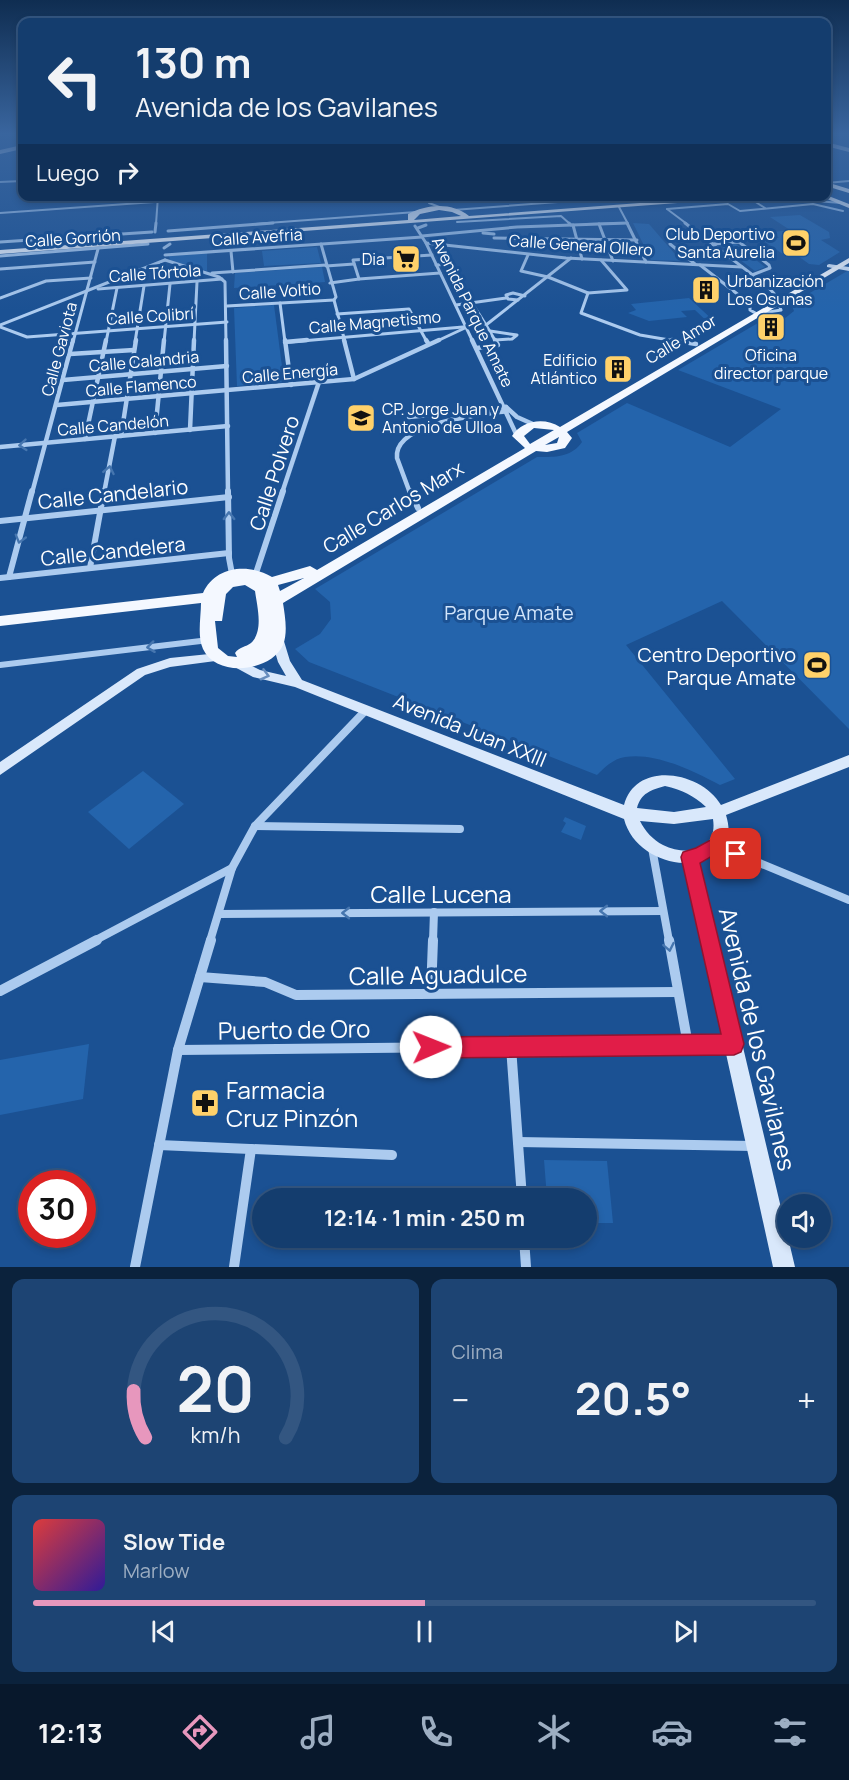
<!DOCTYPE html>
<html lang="es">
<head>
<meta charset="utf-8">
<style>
  body { margin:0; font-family:Manrope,sans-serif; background:#1d4473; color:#f1f3f6; height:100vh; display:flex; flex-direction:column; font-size:22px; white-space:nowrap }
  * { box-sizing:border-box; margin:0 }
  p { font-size:20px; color:#9daec2 }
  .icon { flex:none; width:33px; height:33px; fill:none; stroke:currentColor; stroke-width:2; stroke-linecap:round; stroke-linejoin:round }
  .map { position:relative; height:1267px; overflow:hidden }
  .side { display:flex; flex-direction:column; gap:12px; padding:12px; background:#0b223c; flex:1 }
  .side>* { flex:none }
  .top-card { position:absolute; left:18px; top:18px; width:813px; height:183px; border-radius:12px; box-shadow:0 3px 9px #0003,0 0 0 2px #335681; background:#143d6e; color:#f1f3f6; overflow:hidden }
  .fabs { position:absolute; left:777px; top:1194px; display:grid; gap:12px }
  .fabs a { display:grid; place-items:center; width:54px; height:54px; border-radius:50%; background:#143d6e; box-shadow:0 3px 9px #0003,0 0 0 2px #335681; font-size:30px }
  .speed { position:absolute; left:18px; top:1170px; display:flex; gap:12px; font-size:30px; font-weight:700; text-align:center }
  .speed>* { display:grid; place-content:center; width:78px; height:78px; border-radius:50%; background:#143d6e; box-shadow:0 3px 9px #0003,0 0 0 2px #335681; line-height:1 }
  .speed .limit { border:9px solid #d22; background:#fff; color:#111 }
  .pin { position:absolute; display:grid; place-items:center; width:51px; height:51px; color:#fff; margin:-26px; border-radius:12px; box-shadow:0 3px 9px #0006 }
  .me { position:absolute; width:66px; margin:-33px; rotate:89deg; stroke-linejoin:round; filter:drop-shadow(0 0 4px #0008) }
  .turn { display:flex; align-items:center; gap:21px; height:126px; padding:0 18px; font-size:27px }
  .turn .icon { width:78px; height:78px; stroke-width:2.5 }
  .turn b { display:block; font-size:42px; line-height:51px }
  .then { display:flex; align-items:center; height:57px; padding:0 18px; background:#0003; gap:12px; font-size:22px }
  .big { font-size:45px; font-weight:700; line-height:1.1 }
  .side .card { flex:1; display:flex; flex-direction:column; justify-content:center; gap:9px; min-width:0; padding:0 21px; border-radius:12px; background:#1d4473 }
  .side .dial { align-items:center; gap:0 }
  .dial svg { height:156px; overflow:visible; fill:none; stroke:#335681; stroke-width:7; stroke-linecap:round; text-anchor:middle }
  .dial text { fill:#f1f3f6; stroke:none }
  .song { display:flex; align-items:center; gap:18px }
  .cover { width:72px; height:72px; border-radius:9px; background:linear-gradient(135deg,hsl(0 70% 55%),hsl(250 70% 35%)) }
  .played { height:6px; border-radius:3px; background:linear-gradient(90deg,#e797bd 50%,#335681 50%) }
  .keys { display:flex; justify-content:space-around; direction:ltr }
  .heat { display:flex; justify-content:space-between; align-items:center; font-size:33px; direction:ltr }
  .side .tiles { flex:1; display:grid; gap:12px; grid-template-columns:1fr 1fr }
  .card:last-child { grid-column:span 2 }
  .trip { position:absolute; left:252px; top:1188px; width:345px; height:60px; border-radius:30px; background:#143d6e; box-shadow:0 3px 9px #0003,0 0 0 2px #335681; font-weight:700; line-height:60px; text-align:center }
  .tab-bar { display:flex; height:96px; justify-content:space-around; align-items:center; background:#08182c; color:#9daec2 }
  .tab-bar .icon { width:42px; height:42px }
  .tab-bar .on { color:#e797bd }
  .tab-bar b { font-size:27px; color:#f1f3f6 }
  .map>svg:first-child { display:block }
  .green { fill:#2464ac }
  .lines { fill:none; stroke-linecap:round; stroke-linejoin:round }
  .street-far5 { stroke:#accbef; stroke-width:2 }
  .street-far4 { stroke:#accbef; stroke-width:3 }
  .street-far3 { stroke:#accbef; stroke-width:4.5 }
  .street-far2 { stroke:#accbef; stroke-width:6 }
  .street-far1 { stroke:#accbef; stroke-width:8 }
  .street { stroke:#accbef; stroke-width:10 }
  .secondary { fill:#d9e8fb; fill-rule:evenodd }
  .primary { fill:#f4f8ff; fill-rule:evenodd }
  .highway { fill:#fff; fill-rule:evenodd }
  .oneway { stroke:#4676af }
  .oneway2 { stroke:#678dbd }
  .route { fill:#e11d48; stroke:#92132f; stroke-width:1.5 }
  .labels { text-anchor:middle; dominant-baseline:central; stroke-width:6; stroke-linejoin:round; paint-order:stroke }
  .far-poi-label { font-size:16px; fill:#fff; stroke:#1b5193; text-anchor:end }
  .far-street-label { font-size:16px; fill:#fff; stroke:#1b5193 }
  .street-label { font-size:20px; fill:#fff; stroke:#1b5193 }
  .park-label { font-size:20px; fill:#d2e5fb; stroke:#1b5193 }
  .poi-label { font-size:20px; fill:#fff; stroke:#1b5193; text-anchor:end }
  .near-street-label { font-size:24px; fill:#fff; stroke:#1b5193 }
  .near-poi-label { font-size:24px; fill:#fff; stroke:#1b5193; text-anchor:start }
</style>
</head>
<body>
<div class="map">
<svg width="849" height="1267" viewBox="0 0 849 1267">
  <rect width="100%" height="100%" fill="#1b5193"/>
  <g class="green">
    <path d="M800,215l29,17 1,6 -9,2 19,12 -21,13 -10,-1 -11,-8 -11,1 -26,-18 18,-1 -6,-6 17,-2 -20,-13z"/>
    <path d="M633,223l16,1 32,37 -30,-1z"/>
    <path d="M736,244l29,23 -10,4 -35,-26z"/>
    <path d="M317,247l4,16 -57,3 -2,-15z"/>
    <path d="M207,253v18l-37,-11 -1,-4z"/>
    <path d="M322,267l3,15 -91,6 1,-15z"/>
    <path d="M849,270v459l-127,-128 -96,44 109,134 -15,6c-27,-14 -64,-33 -95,-28 -12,2 -20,10 -28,18l-288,-113 -14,-13 25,-15 11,-15 -1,-17 -15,-13 222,-132c17,0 34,1 45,-15l-5,-9 50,-30 103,44 51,-38 -103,-39 85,-50 21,-1 10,-8 -3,-7z"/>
    <path d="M689,298l27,25 -4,3 -17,-16 -14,1 6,6 -38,4 -21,-8 8,-3 -5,-6z"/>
    <path d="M274,305l10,77 -47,4 -3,-78z"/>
    <path d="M143,771l41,33 -55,45 -41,-37z"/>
    <path d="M565,817l21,9 -5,14 -20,-8 5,-9 -3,-2z"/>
    <path d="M89,1044l-6,55 -83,16v-55z"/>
    <path d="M544,1160l63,1 6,62h-26l-1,-25h-39z"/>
  </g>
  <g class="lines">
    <g class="street-far5">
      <path d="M0,182l22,-1"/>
      <path d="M826,183l23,-2"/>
      <path d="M691,196l3,3"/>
      <path d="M429,203l13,5"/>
      <path d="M619,207l9,17"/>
      <path d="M765,208l-11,-7 34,-2 54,4"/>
      <path d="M667,209l61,-5 12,7 73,-7 30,7"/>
      <path d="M667,209l20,15"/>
      <path d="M453,210l185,-14"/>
      <path d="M0,213l239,-17"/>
      <path d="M457,222l104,-6 9,8"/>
      <path d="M156,224l2,-28"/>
      <path d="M253,224l163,-12"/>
      <path d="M587,224l40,-1"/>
    </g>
    <g class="street-far4">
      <path d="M569,223l2,2"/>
      <path d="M627,223l19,39"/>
      <path d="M685,223l82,63 13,14"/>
      <path d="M599,224l14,37"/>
      <path d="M573,225l9,34"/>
      <path d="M415,226l11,17 47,99"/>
      <path d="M418,228l8,-3"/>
      <path d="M168,231l105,-8"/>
      <path d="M155,232l1,-9"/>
      <path d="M483,233l11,1"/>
      <path d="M422,236l95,-9 110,-4"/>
      <path d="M494,238l143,2"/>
      <path d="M0,242l152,-10"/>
      <path d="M426,243l140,15 176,9"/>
      <path d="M321,244l15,53 -2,3 11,42"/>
      <path d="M670,244l25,20"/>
      <path d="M713,244l26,-2 30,23 1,3 -18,7"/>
      <path d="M164,248l6,-4"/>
      <path d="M231,251l2,21"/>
      <path d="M165,255l257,-18"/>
      <path d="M432,255l-79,5 6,19 81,-6"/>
      <path d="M528,255l-7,16 27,6 40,16 39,-3 -26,-30"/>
      <path d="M0,256l148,-12"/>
      <path d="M165,260l54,17 6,5 1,60"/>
      <path d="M436,265l15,-1 -5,-11"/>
      <path d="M700,265l49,38"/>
      <path d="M326,266l28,-2"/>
      <path d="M0,269l95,-7"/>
      <path d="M212,273l114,-8"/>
      <path d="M330,283l29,-4"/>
      <path d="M767,286l24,2"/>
      <path d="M98,289l124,-10"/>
      <path d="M588,293l-7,20 59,22 41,7"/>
      <path d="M0,298l46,-17 45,-3"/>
      <path d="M518,300l-10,-1 -2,-4 7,-2 12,3"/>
      <path d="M768,302l11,3 2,5 -24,4 -7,-4v-7z"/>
      <path d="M280,303l5,39"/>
      <path d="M456,305l50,-7"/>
      <path d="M227,306l107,-6"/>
      <path d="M337,314l72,-5 18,33"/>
      <path d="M0,325l165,-65"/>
      <path d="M0,327l27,10 200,-15"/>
      <path d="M490,331l27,4 -5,4 -17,1"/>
      <path d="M73,342l25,-93"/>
      <path d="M106,342l11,-54"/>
      <path d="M135,342l9,-56"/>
      <path d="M164,342l6,-58"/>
      <path d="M194,342l3,-60"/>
      <path d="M290,342l196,-17 -14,-22"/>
      <path d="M435,342l32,-15"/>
      <path d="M496,342l-10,-17 85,-67"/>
    </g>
    <g class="street-far3">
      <path d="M226,340l2,153"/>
      <path d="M285,340l6,45"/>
      <path d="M344,340l10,39"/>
      <path d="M426,340l2,3"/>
      <path d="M472,340l46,98"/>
      <path d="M672,340l24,4"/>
      <path d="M285,342l22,-2"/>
      <path d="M477,348l21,-3 -3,-5"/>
      <path d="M70,354l64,-4"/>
      <path d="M63,380l164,-14"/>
      <path d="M57,405l297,-26 85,-39"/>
      <path d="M506,407l11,10 18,8"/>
      <path d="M409,417l97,-10"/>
      <path d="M190,430l4,-90"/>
      <path d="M155,433l9,-93"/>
      <path d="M121,436l15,-96"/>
      <path d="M85,439l21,-99"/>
      <path d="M0,447l228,-21"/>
      <path d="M32,493l41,-153"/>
      <path d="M104,493l11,-57"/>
      <path d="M282,493l37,-111"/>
      <path d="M410,493l-13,-35c-4,-36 85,-43 110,-47"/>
    </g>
    <g class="street-far2">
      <path d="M228,491l1,67 3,16"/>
      <path d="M410,491l8,17"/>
      <path d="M0,521l229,-24"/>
      <path d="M90,568l14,-77"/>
      <path d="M256,573l27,-82"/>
      <path d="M9,577l23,-86"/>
      <path d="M0,578l229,-25"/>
      <path d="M0,665l209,-25"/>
    </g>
    <g class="street-far1">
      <path d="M255,826l205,3"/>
      <path d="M716,845l133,55"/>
      <path d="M652,848l17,93"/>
      <path d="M219,914l444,-3"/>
      <path d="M94,941l138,-73"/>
      <path d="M210,941l22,-73 23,-42 111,-116"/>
      <path d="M433,941l1,-29"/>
    </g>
    <g class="street">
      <path d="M669,940l19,105"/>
      <path d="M200,977l65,5 31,13 382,-3"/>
      <path d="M0,991l97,-51"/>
      <path d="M431,993l2,-53"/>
      <path d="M511,1047l11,151"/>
      <path d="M178,1050l552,-6"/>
      <path d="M518,1142l235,4"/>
      <path d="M159,1145l233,10"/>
      <path d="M524,1238l2,29"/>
      <path d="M135,1267l43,-217 33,-110"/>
      <path d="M234,1267l17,-118"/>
    </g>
    <g class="secondary">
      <path d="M829,264l20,3v4l-22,-4v-2z"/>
      <path d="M277,634l6,4 7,23 12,19 322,125c12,-45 77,-34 97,0l128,-50v12l-123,48c8,26 -3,39 -27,46l96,406h-22l-89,-404c-26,-1 -53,-17 -60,-44l-329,-132 -42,-10 -22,-12 -2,-3 2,-3 4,-1 25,12 26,6 -8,-14 -7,-24zM665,786c17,4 28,9 41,21l-32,5 -37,-4c4,-15 14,-18 28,-22zM713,819c5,32 -26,38 -50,26 -10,-5 -18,-14 -23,-24l34,3z"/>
      <path d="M219,653l6,4 -2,3 -53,7 -25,8 -145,100v-13l137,-93 33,-11z"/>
    </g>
    <g class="primary">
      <path d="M22,145v4l-22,5v-4z"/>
      <path d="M826,182l23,7v4l-23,-7z"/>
      <path d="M826,195l23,9v4l-29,-12z"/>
      <path d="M732,196h38l-770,58v-4l408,-30v-6c19,-10 44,-12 61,2zM439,210l13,2 9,4 -47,4 6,-6z"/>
      <path d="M849,258v5l-282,169 5,6 -7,10 -18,4 -11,-1 -253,152c2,13 5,30 0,42 -12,27 -67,33 -80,4 -6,-13 -2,-32 -2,-46l-201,23v-10l203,-23c12,-27 46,-30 69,-16l38,-11 7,4 208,-122 -13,-12c10,-16 33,-19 48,-9zM534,428l20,2 -24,14 -6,-8zM559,437l-2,6 -12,2zM304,578l-24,13 -2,-6zM245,585l10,6c2,15 9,40 -4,52 -5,4 -12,4 -16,10l2,4 -9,-1 -10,-8 -3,-27h7l4,-27 7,-7z"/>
    </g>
    <path class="highway" d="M826,142l23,6v4l-23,-6z"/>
  </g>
  <defs><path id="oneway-chevron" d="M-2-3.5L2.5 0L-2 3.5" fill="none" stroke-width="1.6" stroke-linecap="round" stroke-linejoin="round" transform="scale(1.5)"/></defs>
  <g class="oneway">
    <use href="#oneway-chevron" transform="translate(23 445) rotate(175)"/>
    <use href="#oneway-chevron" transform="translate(109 470) rotate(-79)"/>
    <use href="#oneway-chevron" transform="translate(229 516) rotate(-91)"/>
    <use href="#oneway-chevron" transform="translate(20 539) rotate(106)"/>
    <use href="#oneway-chevron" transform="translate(151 647) rotate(173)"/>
    <use href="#oneway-chevron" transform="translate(604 911) rotate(180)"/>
    <use href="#oneway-chevron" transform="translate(346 913) rotate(180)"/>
    <use href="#oneway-chevron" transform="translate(669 947) rotate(79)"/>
  </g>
  <use class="oneway2" href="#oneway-chevron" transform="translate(265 675) rotate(15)"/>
  <linearGradient id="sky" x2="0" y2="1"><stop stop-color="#0f2d51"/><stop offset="0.43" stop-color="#39659e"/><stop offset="1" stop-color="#39659e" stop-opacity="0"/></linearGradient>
  <rect width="849" height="310" fill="url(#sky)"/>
  <path class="route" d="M716,837l26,11 3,6 -3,5 -6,2 -19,-8 -17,10 44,181 -3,8 -7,3 -303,3 -7,-3 -3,-8 3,-7 7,-3 290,-3 -40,-177 2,-5 13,-4z"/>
  <defs>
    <g id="stadium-square" transform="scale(1.5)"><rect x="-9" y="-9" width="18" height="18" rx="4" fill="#ffd16a" stroke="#1b5193"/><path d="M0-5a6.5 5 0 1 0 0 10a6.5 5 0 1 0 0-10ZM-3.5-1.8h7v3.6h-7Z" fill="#111"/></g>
    <g id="supermarket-square" transform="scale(1.5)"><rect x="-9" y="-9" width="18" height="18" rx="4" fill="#ffd16a" stroke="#1b5193"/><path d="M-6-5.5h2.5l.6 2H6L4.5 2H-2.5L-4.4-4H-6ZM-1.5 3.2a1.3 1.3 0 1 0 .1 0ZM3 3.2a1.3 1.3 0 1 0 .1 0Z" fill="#111"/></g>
    <g id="building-square" transform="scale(1.5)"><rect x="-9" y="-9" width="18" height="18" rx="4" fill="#ffd16a" stroke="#1b5193"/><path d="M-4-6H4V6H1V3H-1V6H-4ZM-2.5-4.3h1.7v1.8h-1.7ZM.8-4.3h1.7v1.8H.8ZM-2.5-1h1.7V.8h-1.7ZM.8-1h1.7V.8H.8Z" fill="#111"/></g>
    <g id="school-square" transform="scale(1.5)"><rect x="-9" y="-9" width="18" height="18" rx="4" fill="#ffd16a" stroke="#1b5193"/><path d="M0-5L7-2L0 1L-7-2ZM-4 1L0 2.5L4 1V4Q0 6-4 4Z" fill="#111"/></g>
    <g id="pharmacy-square" transform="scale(1.5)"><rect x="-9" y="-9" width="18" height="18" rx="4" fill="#ffd16a" stroke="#1b5193"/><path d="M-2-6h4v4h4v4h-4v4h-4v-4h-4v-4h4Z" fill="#111"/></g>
  </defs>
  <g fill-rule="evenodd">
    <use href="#stadium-square" x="796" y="243"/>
    <use href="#supermarket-square" x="406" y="259"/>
    <use href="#building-square" x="706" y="290"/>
    <use href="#building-square" x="771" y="327"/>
    <use href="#building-square" x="618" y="369"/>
    <use href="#school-square" x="361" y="418"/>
    <use href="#stadium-square" x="817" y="665"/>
    <use href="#pharmacy-square" x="205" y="1103"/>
  </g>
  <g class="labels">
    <g class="far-poi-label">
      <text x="775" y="234">Club Deportivo<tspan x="775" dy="18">Santa Aurelia</tspan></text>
      <text x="385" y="259">Dia</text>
      <text x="727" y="281" text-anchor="start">Urbanización<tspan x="727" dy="18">Los Osunas</tspan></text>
      <text x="771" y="355" text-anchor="middle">Oficina<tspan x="771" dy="18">director parque</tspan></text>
      <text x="597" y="360">Edificio<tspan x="597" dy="18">Atlántico</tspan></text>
      <text x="382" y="409" text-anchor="start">CP. Jorge Juan y<tspan x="382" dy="18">Antonio de Ulloa</tspan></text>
    </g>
    <g class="far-street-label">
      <text transform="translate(257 237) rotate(-4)">Calle Avefria</text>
      <text transform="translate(73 238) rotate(-4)">Calle Gorrión</text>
      <text transform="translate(581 245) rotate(4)">Calle General Ollero</text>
      <text transform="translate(155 273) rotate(-4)">Calle Tórtola</text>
      <text transform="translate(280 291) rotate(-4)">Calle Voltio</text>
      <text transform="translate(473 312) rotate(64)">Avenida Parque Amate</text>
      <text transform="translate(150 316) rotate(-4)">Calle Colibrí</text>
      <text transform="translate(375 322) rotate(-5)">Calle Magnetismo</text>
      <text transform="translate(681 339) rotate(-31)">Calle Amor</text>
      <text transform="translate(59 349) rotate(-75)">Calle Gaviota</text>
      <text transform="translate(144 361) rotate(-5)">Calle Calandria</text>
      <text transform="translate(290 373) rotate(-5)">Calle Energía</text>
      <text transform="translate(141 386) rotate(-5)">Calle Flamenco</text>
      <text transform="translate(113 425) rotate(-5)">Calle Candelón</text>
    </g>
    <g class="street-label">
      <text transform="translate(274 473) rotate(-72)">Calle Polvero</text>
      <text transform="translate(113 494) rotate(-6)">Calle Candelario</text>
      <text transform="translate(393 507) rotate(-31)">Calle Carlos Marx</text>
      <text transform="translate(113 551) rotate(-6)">Calle Candelera</text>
      <text transform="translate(470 730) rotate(22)">Avenida Juan XXIII</text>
    </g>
    <g class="park-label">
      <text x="509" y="612">Parque Amate</text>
    </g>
    <g class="poi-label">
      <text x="796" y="654">Centro Deportivo<tspan x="796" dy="23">Parque Amate</tspan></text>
    </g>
    <g class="near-street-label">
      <text x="441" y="893">Calle Lucena</text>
      <text transform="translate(438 974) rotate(-1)">Calle Aguadulce</text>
      <text transform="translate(294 1029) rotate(-1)">Puerto de Oro</text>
      <text transform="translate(758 1039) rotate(77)">Avenida de los Gavilanes</text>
    </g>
    <g class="near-poi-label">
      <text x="226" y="1089">Farmacia<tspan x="226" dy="28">Cruz Pinzón</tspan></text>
    </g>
  </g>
</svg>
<div class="fabs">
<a><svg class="icon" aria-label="sound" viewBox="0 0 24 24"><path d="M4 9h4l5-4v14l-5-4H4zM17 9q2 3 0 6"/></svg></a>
</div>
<div class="speed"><div class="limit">30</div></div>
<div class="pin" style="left:736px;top:854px;background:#d93025"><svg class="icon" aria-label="arrive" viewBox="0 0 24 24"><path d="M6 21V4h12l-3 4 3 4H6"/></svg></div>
<svg class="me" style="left:431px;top:1047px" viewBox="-20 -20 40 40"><circle r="19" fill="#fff"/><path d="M0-13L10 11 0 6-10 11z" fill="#e11d48"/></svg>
<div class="trip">12:14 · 1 min · 250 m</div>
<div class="top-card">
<div class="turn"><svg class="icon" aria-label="left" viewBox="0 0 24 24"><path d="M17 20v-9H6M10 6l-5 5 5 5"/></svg><div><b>130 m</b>Avenida de los Gavilanes</div></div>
<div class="then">Luego<svg class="icon" aria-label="right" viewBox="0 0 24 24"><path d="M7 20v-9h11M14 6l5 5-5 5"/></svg></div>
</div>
</div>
<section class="side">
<div class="tiles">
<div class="card dial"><svg viewBox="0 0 100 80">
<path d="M14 69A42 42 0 1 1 86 69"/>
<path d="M14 69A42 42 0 0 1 8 45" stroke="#e797bd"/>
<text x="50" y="56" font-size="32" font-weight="700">20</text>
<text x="50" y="72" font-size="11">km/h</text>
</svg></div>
<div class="card"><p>Clima</p>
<div class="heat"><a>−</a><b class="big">20.5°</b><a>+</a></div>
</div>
<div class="card">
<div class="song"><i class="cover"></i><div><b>Slow Tide</b><p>Marlow</p></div></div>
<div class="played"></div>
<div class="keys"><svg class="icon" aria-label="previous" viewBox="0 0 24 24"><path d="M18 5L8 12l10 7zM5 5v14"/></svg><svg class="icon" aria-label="pause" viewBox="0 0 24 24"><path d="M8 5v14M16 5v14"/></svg><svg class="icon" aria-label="next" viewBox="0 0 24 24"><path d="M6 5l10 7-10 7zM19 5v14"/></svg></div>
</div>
</div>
</section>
<nav class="tab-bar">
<b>12:13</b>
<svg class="icon on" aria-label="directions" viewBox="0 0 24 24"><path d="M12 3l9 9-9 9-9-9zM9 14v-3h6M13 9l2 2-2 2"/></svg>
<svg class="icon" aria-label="music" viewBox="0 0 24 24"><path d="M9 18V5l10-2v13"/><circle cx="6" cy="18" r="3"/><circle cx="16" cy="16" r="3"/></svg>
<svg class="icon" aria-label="phone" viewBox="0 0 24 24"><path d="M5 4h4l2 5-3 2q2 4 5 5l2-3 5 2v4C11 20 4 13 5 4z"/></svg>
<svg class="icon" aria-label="climate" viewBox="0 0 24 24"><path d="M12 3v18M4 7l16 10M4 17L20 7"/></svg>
<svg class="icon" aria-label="car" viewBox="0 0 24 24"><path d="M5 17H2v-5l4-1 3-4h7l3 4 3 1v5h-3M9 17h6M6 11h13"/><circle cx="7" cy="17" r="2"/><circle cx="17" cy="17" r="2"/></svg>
<svg class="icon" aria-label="filters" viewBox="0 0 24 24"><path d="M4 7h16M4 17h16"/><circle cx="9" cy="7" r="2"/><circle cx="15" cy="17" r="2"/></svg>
</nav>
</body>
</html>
